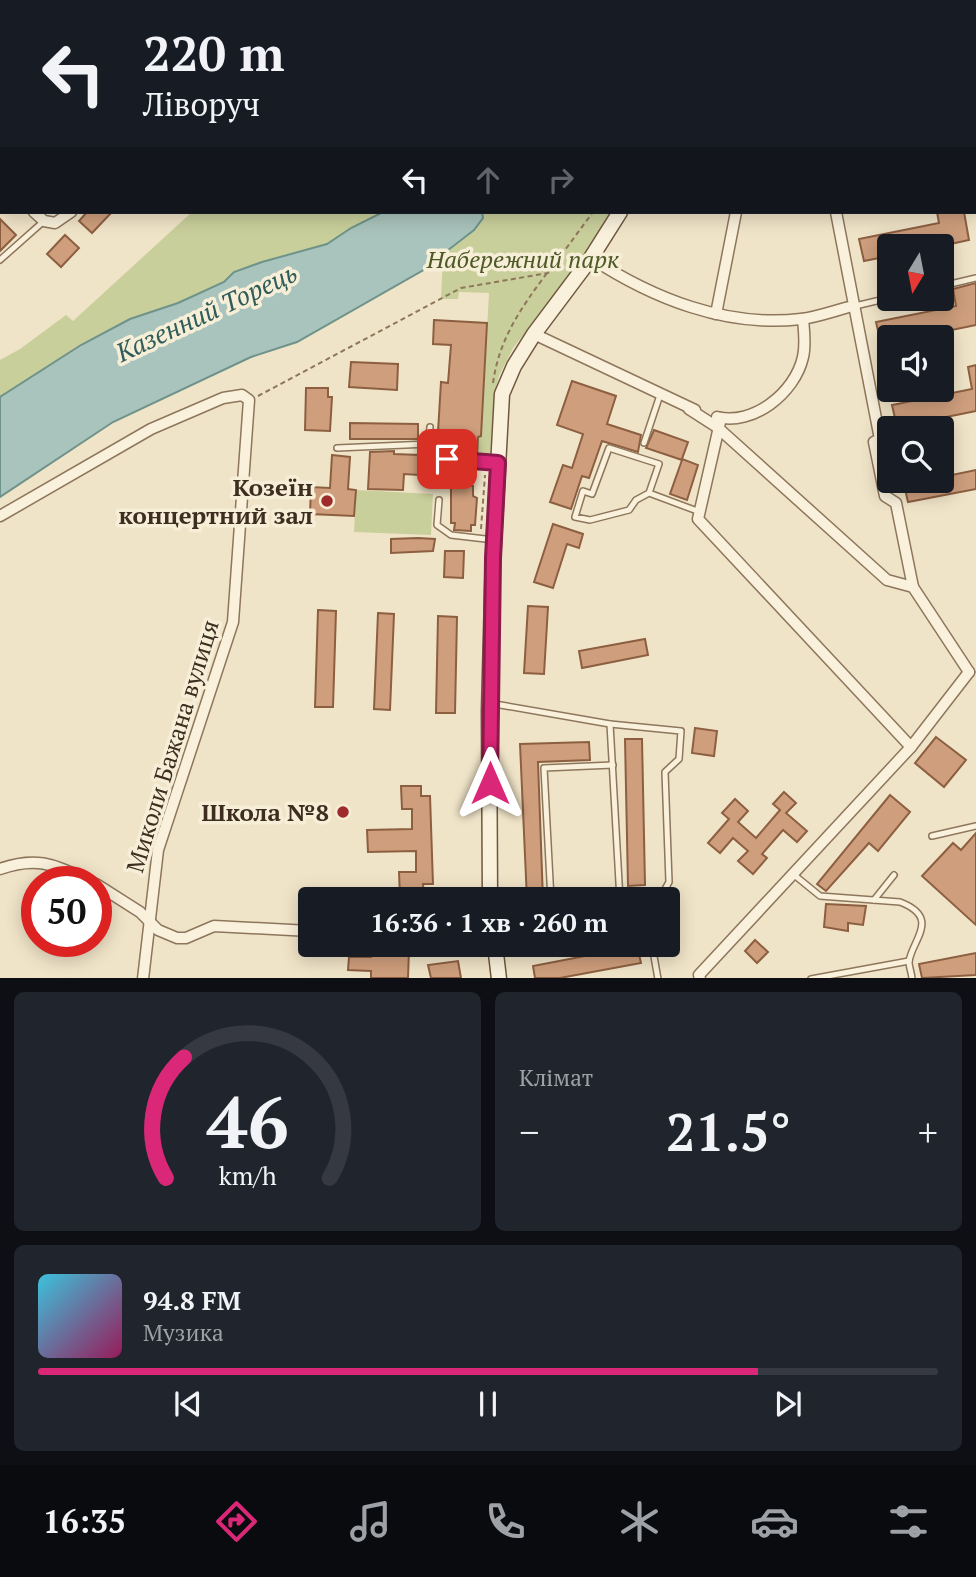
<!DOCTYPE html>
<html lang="uk">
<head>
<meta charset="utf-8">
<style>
  body { margin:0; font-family:"PT Serif",serif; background:#20242c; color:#f1f3f6; height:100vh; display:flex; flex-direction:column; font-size:26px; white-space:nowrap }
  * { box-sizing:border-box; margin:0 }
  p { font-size:23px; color:#9ea1a6 }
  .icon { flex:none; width:38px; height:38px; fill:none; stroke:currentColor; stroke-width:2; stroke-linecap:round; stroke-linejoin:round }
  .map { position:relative; height:978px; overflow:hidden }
  .panel { display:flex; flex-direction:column; gap:14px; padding:14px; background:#0d0f14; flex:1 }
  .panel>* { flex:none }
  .guide { position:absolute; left:0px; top:0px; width:976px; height:214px; box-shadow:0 4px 18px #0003; background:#171b24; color:#f1f3f6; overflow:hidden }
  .needle { width:46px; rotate:190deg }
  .buttons { position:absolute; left:877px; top:234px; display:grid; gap:14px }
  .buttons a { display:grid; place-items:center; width:77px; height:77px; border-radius:7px; background:#171b24; box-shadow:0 4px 18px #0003; font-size:35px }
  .speed { position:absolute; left:21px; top:866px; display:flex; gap:14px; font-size:35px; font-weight:700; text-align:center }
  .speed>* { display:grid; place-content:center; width:91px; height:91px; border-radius:50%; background:#171b24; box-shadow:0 4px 18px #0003; line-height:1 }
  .speed .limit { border:10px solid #d22; background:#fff; color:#111 }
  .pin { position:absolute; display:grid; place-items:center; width:60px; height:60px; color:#fff; margin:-30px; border-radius:14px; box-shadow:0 4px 10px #0006 }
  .me { position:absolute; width:77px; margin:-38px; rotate:0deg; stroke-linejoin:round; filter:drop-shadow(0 0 5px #0008) }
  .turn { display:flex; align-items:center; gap:24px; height:147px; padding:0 28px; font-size:32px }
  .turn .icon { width:91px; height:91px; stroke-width:2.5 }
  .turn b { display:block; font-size:49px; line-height:60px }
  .lanes { display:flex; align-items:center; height:66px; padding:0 28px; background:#0003; justify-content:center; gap:35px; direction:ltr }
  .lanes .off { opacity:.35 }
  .big { font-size:52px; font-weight:700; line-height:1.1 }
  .panel .tile { flex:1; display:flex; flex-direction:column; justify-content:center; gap:10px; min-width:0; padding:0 24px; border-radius:10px; background:#20242c }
  .panel .dial { align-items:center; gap:0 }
  .dial svg { height:182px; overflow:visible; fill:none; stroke:#363941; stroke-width:7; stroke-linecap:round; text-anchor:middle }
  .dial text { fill:#f1f3f6; stroke:none }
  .song { display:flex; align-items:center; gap:21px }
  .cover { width:84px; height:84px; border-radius:10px; background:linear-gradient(135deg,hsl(190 70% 55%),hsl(330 70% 35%)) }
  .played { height:7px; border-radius:4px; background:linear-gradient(90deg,#db2777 80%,#363941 80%) }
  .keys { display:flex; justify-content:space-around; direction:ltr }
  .heat { display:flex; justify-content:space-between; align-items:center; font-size:38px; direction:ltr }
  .panel .tiles { flex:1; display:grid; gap:14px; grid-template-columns:1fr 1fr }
  .tile:last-child { grid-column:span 2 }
  .trip { position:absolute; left:298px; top:887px; width:382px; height:70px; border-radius:7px; background:#171b24; box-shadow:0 4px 18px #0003; font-weight:700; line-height:70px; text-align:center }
  .dock { display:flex; height:112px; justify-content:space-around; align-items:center; background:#090b0e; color:#9ea1a6 }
  .dock .icon { width:49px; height:49px }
  .dock .on { color:#db2777 }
  .dock b { font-size:32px; color:#f1f3f6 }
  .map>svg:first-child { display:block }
  .green { fill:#c9cf9b }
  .water { fill:#a9c4bc; stroke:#6f938a; stroke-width:2 }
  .building { fill:#cf9f7d; stroke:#8d5f41; stroke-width:2 }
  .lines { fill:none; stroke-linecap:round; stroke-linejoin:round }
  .lane-casing { stroke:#8d765c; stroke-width:8 }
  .street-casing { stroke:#8d765c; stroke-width:13 }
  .secondary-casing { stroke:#6f573f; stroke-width:17 }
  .path { stroke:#8d765c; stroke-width:2; stroke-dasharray:5 3.5; stroke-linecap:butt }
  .lane { stroke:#faf1dc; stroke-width:5 }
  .street { stroke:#faf1dc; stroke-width:10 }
  .secondary { stroke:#faf1dc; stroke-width:14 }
  .route-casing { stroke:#8e194d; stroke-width:18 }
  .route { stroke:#db2777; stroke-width:12 }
  .poi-dot { fill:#9e2a2b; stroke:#f7eed8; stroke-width:2.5 }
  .labels { text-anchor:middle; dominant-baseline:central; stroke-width:7; stroke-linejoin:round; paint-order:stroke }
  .park-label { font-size:24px; font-style:italic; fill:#4d5a26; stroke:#f7eed8 }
  .poi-label { font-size:24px; font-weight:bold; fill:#3d2e20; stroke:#f7eed8; text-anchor:end }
  .street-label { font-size:24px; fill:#3d2e20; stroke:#f7eed8 }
  .water-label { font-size:26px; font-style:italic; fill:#2f5d5a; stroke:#f7eed8 }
</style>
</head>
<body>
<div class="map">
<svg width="976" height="979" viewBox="0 0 976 979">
  <rect width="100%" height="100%" fill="#f0e4c8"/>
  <g class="green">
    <path d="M192,212h191l-56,32 -65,18 -28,10 -10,10 -46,21 -48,16 -49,26 -81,52v-37l20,-11 46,-34 7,6z"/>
    <path d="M482,212h133l-63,88 -39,48 -14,28 -5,18 -4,63 -13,-1 1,-19 3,-2 8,-142 -30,-1 -1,7h-17l2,-44c11,-9 40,-30 39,-43z"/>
    <path d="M356,490l77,4 -2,41 -77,-3z"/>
  </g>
  <path class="water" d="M383,212h99l1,6 -9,12 -31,24 -2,6 -144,82 -46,15 -138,65 -113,75v-100l81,-52 49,-26 48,-16 46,-21 10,-10 28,-10 65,-18 24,-16z"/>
  <g class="building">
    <path d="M87,212h25l-20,21 -13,-12z"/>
    <path d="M937,212h27l5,28 -32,7h-48v9l-25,5 -5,-22 80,-16z"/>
    <path d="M0,219l16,16 -16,16z"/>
    <path d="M65,235l14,13 -18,19 -14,-13z"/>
    <path d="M976,283v42l-63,13h-24v5l-8,1 -5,-22 80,-16 -3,-17z"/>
    <path d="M434,320l53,3 -6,113 -3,1 -1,19 -32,-2 1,-21 -8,-1 3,-50 7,1 3,-38 -18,-1z"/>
    <path d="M351,362l47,2 -1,26 -48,-3z"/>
    <path d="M976,365v46l-79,16 -5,-22 80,-16 -4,-22z"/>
    <path d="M572,381l44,15 -9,28 34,11 -3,17 -36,-11 -13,37 -7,-2 -11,33 -21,-7 13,-37 9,3 11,-34 -26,-9z"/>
    <path d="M306,388h22v9h4l-2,34 -25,-1z"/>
    <path d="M350,423l68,1v15h-68z"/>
    <path d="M654,430l34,12 -6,17 16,6 -11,35 -17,-6 12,-34 -36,-12z"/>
    <path d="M394,451v3l26,1 -1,20 -15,-1 -1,16 -35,-1 2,-37z"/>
    <path d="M332,455l18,2 -2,32 8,1 -2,26 -44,-2 1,-27 19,1z"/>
    <path d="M435,464l23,2 -1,10 -23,-1z"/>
    <path d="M976,470v19l-68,13 -3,-13 -13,2 -2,-10h52v-4z"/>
    <path d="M451,485l22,1v10l4,2 -2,27h-4v6l-17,-1 1,-7h-4z"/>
    <path d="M553,524l30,10 -4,14 -12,-4 -14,44 -19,-6z"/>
    <path d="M418,538l17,1 -2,12 -42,2v-14z"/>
    <path d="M445,551h19l-1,27 -19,-1z"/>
    <path d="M528,606l20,1 -4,67 -20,-1z"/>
    <path d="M318,610l18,1 -3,96h-18z"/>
    <path d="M378,613l16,1 -4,96 -16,-1z"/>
    <path d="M438,616l19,1 -2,96h-19z"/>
    <path d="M645,639l3,16 -66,13 -3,-17z"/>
    <path d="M695,728l22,3 -3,25 -22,-3z"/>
    <path d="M936,737l30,23 -22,27 -29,-24z"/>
    <path d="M625,739h17l3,146 -17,1z"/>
    <path d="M589,742l1,18 -52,2 5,138h-16l-7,-156z"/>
    <path d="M401,786h20v10h9l3,88h-10l1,11 -24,1 -1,-24h17v-21l-48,1 -1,-22 45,-1v-20h-10z"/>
    <path d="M784,792l12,11 -10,10 21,18 -10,11 -14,-12 -21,24 5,4 -14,16 -15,-13 10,-10 -15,-13 -13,15 -12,-10 21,-24 -7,-6 13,-14 13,12 -10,11 18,16 24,-28 -7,-6z"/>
    <path d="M890,795l20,17 -32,39 -9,-8 -43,48 -9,-7z"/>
    <path d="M976,833v92l-54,-49 31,-33 8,7z"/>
    <path d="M826,904l40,2 -3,19 -15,-2v8l-24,-4z"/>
    <path d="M755,940l13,12 -11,11 -12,-12z"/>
    <path d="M637,946l4,17 -81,15h-25l-2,-12z"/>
    <path d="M371,948l38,1 -1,29h-37v-7l-23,-1 1,-13h22z"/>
    <path d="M976,953v22l-54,3 -3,-14z"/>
    <path d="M458,961l3,17h-30l-3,-13z"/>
  </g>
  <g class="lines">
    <g class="lane-casing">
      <g id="lane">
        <path d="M0,260l44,-39"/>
        <path d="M942,286l34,-8"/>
        <path d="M855,306l34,-8"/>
        <path d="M430,427l-3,31 68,5"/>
        <path d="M644,443l16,-48"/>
        <path d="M337,448l91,-4"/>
        <path d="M649,493l-13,7 -7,10 -39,10 -15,-3 8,-26 9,3 17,-46 50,16 -10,29 51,19"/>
        <path d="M439,500l-2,25 14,10 43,5"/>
        <path d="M489,703l121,21 10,176"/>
        <path d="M610,724l71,7 -2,28 -14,13 4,110 -10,18"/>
        <path d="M932,836l44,-10"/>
        <path d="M793,874l27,22 80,6c42,16 11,39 9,60 0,5 3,12 3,17"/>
        <path d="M551,900l-7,-132 69,-3"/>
        <path d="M874,900l20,-25"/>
        <path d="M652,945l6,34"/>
        <path d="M811,979l98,-18"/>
      </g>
    </g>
    <g class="street-casing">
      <g id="street">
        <path d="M30,0l2,2"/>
        <path d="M98,2l2,-2"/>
        <path d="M301,2l2,-2"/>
        <path d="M975,63l1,-1"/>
        <path d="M0,104l2,-2"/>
        <path d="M0,180l2,2"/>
        <path d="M34,212l10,9 11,2 16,-11"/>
        <path d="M836,212l44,227 -6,3 11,54 11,7 17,84"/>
        <path d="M591,258c61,40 135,70 210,61 17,-2 35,-9 52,-13"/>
        <path d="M716,314l20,-102"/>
        <path d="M534,334l161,76"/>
        <path d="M689,409l28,18 170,153 26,7 56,85"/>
        <path d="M717,417c36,9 78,-24 86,-60 3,-13 1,-25 0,-38"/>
        <path d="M0,516l151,-87 72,-31 19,-3 7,5 -16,222 -75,228 -15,129"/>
        <path d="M911,747l58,-75"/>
        <path d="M0,869c39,-14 56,-3 92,13"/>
        <path d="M96,884l44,28 18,18 19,8h9l28,-12 96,5"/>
        <path d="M700,979l-1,-4 212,-228 -213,-228 23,-101"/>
      </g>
    </g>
    <g class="secondary-casing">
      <g id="secondary">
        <path d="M917,0l1,2"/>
        <path d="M717,2l1,-2"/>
        <path d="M975,169l1,5"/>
        <path d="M490,900l-1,-189 4,-153 9,-164 12,-28 20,-32 57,-76 29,-46"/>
        <path d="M495,945l4,34"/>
      </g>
    </g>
    <g class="path">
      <path d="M197,2l2,-2"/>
      <path d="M269,2l2,-2"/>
      <path d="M702,2v-2"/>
      <path d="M493,383c6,-44 28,-75 54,-110"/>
      <path d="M258,396l203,-108 87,-15 45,-61"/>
      <path d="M481,529l4,-54"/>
    </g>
    <use href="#lane" class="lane"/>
    <use href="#street" class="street"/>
    <use href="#secondary" class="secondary"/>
  </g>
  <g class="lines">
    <g class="route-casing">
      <path id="route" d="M447,459l51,4 -5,95 -3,225"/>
    </g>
    <use href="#route" class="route"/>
  </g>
  <g class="poi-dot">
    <circle cx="327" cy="501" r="7"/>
    <circle cx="343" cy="812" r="7"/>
  </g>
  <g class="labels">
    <g class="park-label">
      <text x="523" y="259">Набережний парк</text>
    </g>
    <g class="poi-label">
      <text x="313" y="487">Козеїн<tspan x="313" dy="28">концертний зал</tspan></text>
      <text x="329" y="812">Школа №8</text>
    </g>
    <g class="street-label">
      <text transform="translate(172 746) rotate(-73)">Миколи Бажана вулиця</text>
    </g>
    <g class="water-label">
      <text transform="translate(206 312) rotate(-25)">Казенний Торець</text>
    </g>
  </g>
</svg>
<div class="buttons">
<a><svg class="needle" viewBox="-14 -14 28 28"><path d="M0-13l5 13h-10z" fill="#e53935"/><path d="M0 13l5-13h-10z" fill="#9ea1a6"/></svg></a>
<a><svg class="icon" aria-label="sound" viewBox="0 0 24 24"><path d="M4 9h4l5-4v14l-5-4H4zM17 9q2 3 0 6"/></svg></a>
<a><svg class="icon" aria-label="search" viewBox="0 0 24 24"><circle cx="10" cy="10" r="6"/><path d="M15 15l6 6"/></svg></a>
</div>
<div class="speed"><div class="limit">50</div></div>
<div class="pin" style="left:447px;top:459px;background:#d93025"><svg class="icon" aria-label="arrive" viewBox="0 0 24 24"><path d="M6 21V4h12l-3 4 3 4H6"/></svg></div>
<svg class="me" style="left:490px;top:783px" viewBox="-20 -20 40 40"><path d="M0-17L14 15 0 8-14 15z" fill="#db2777" stroke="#fff" stroke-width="4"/></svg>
<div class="trip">16:36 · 1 хв · 260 m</div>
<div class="guide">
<div class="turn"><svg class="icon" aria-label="left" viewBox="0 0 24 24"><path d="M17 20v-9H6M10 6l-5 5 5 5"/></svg><div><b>220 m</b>Ліворуч</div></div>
<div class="lanes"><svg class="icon" aria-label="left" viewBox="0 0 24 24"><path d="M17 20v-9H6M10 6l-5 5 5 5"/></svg><svg class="icon off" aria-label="ahead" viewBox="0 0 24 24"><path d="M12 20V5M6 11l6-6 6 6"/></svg><svg class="icon off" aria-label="right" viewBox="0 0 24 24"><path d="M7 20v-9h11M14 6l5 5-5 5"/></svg></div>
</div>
</div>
<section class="panel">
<div class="tiles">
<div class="tile dial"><svg viewBox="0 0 100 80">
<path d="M14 69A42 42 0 1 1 86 69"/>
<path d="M14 69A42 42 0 0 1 22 16" stroke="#db2777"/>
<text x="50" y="56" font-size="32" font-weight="700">46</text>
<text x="50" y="72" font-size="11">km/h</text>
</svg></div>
<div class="tile"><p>Клімат</p>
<div class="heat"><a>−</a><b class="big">21.5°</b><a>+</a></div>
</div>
<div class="tile">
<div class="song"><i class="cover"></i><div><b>94.8 FM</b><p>Музика</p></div></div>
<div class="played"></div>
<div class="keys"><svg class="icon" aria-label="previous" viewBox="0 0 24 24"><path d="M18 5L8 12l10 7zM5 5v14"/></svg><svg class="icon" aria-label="pause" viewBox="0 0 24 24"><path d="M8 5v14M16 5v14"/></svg><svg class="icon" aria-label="next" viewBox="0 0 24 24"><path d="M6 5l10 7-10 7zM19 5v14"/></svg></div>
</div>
</div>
</section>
<nav class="dock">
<b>16:35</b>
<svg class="icon on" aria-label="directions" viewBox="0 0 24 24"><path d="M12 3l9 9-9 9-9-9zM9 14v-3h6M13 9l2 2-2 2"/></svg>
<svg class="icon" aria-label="music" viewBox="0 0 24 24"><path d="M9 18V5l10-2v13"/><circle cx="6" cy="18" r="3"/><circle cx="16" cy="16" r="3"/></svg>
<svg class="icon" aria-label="phone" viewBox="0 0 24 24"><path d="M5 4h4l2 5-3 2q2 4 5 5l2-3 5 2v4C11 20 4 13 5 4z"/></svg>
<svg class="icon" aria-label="climate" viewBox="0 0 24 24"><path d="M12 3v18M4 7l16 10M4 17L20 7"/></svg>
<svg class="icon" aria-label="car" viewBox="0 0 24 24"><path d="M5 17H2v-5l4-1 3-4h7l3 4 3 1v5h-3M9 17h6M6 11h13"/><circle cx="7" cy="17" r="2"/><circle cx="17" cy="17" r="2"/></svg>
<svg class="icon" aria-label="filters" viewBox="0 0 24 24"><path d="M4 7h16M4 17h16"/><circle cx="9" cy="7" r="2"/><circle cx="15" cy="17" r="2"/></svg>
</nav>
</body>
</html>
